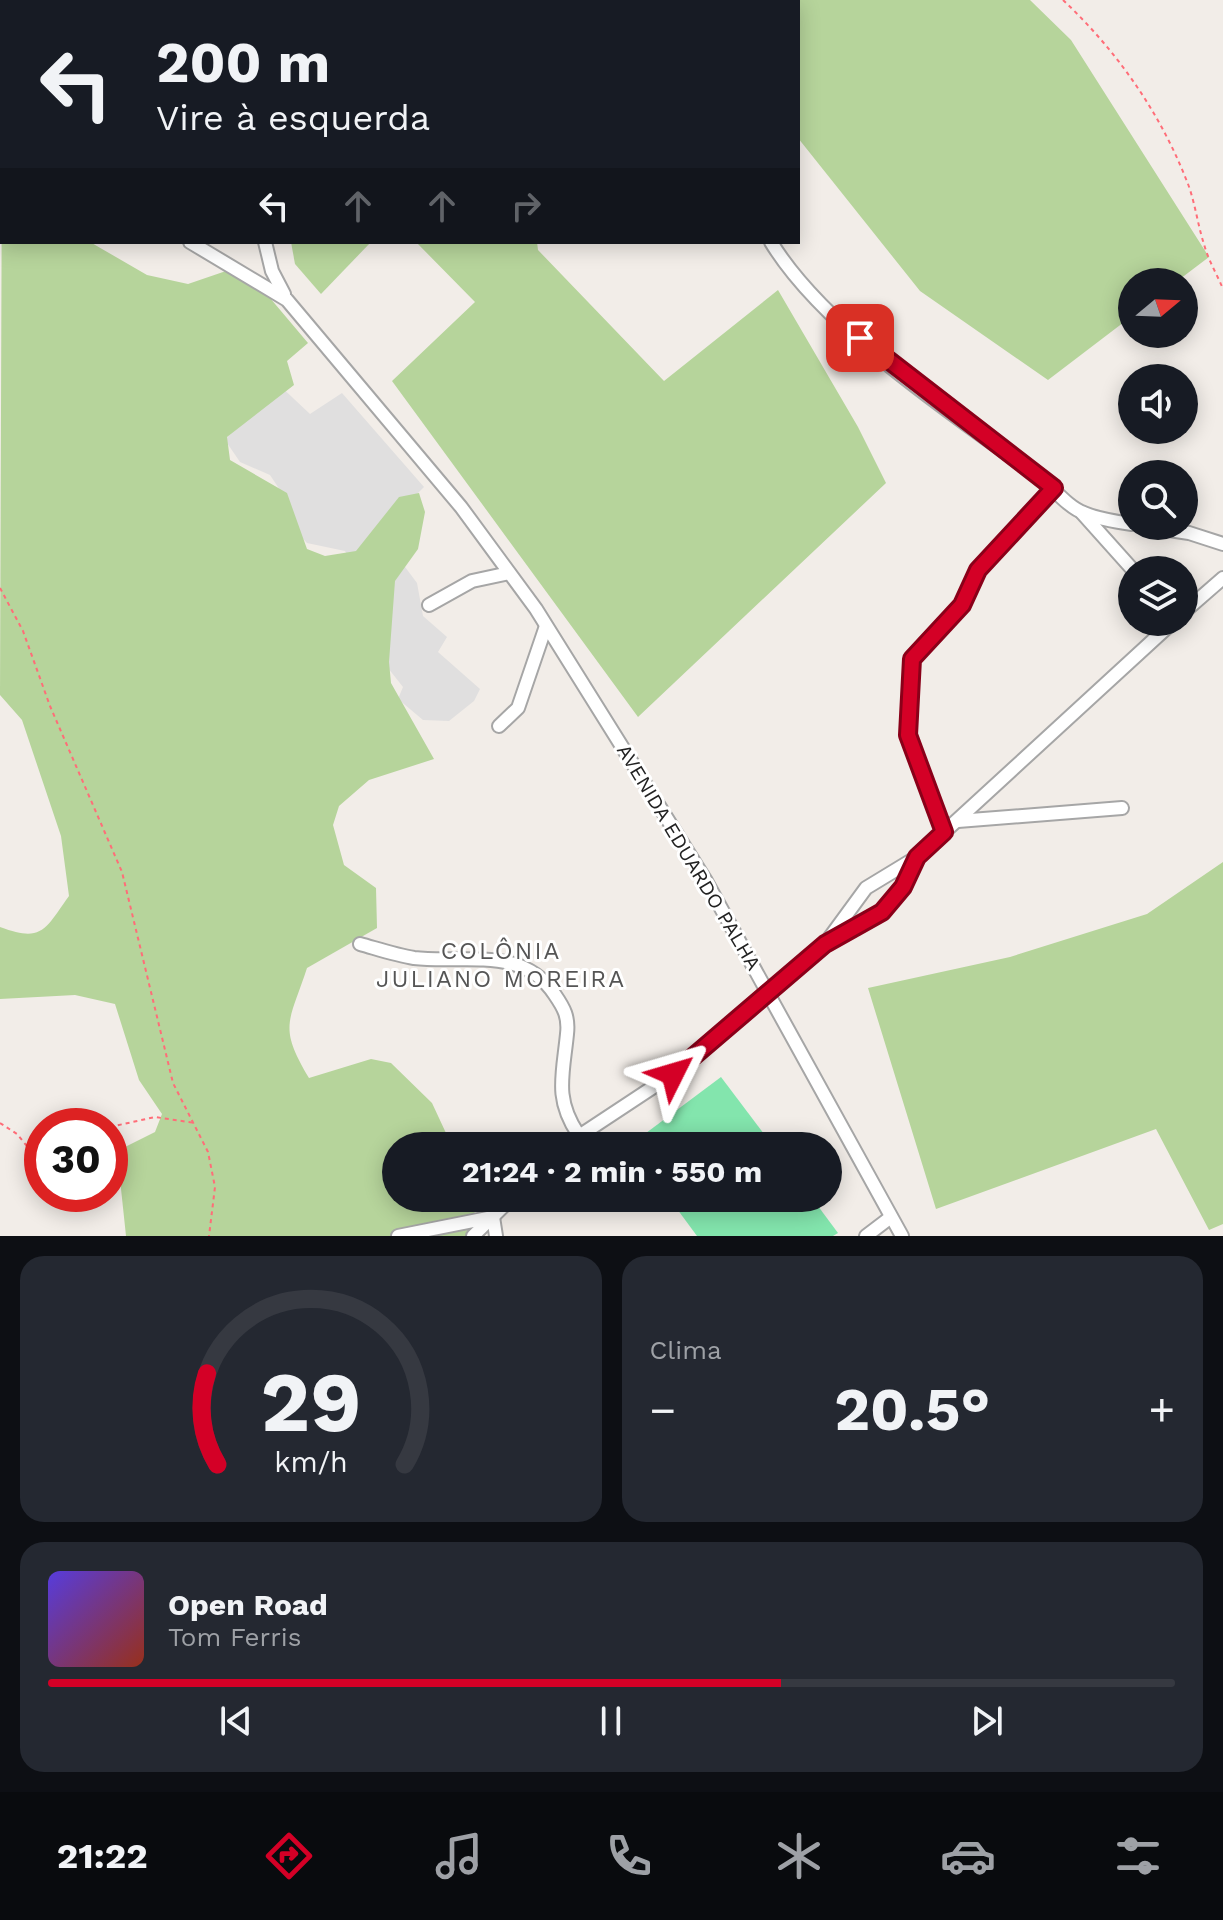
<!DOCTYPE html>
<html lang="pt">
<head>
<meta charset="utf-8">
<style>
  body { margin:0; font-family:"Work Sans",sans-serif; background:#242831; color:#f1f3f6; height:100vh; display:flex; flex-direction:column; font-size:30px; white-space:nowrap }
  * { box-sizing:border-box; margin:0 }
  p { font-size:26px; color:#9ea1a6 }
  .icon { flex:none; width:44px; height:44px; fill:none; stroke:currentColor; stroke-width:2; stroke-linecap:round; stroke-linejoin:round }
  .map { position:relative; height:1236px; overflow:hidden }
  .panel { display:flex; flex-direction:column; gap:20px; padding:20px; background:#0d0f14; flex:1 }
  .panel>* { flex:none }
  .banner { position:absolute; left:0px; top:0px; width:800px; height:244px; box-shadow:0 4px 20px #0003; background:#171b24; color:#f1f3f6; overflow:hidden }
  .needle { width:52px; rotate:71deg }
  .controls { position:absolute; left:1118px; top:268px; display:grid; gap:16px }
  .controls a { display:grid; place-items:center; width:80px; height:80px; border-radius:50%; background:#171b24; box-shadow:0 4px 20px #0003; font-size:40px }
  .speed { position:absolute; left:24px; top:1108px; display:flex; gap:16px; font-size:40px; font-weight:700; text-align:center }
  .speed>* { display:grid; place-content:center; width:104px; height:104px; border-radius:50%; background:#171b24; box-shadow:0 4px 20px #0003; line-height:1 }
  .speed .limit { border:12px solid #d22; background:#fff; color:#111 }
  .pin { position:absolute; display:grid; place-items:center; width:68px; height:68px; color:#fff; margin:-34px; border-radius:16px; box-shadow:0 4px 12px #0006 }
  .me { position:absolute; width:88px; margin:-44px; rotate:50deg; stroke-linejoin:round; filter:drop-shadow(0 0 6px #0008) }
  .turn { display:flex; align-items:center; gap:28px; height:168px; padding:0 24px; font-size:36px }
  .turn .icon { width:104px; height:104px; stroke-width:2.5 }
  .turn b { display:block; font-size:56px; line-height:68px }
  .lanes { display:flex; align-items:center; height:76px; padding:0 24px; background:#0003; justify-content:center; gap:40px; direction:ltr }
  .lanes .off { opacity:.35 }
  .big { font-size:60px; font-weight:700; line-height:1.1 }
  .panel .widget { flex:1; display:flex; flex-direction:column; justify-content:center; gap:12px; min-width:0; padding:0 28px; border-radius:24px; background:#242831 }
  .panel .dial { align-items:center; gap:0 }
  .dial svg { height:208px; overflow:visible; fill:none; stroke:#363941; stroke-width:7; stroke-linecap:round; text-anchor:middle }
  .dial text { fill:#f1f3f6; stroke:none }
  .song { display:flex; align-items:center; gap:24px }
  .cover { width:96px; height:96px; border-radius:12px; background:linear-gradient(135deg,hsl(250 70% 55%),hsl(10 70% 35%)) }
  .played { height:8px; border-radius:4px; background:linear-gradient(90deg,#d40026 65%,#363941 65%) }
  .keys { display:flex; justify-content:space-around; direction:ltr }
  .heat { display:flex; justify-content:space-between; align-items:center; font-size:44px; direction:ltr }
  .panel .tiles { flex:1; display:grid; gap:20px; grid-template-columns:1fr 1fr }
  .widget:last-child { grid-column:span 2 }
  .trip { position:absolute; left:382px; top:1132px; width:460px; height:80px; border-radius:40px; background:#171b24; box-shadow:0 4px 20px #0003; font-weight:700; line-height:80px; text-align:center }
  .dock { display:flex; height:128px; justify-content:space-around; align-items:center; background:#090b0e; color:#9ea1a6 }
  .dock .icon { width:56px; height:56px }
  .dock .active { color:#d40026 }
  .dock b { font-size:36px; color:#f1f3f6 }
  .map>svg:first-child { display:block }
  .residential { fill:#e0dfdf }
  .forest { fill:#b6d49b }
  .pitch { fill:#83e5ad }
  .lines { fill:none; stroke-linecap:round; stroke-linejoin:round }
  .street-casing { stroke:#a6a6a6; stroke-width:16 }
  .path { stroke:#ff6d78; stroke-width:2; stroke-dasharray:4 4; stroke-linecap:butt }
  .street { stroke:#fff; stroke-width:12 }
  .route-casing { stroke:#8a0019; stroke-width:20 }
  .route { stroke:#d40026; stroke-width:14 }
  .labels { text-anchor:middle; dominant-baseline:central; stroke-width:6; stroke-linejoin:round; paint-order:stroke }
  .street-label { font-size:20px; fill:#222; stroke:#fff }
  .quarter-label { font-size:24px; letter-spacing:2px; fill:#555; stroke:#fff }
</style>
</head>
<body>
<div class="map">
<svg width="1223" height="1236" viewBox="0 0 1223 1236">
  <rect width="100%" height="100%" fill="#f2ede8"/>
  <path class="residential" d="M276,382l34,32 32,-21 82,94 -45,45 38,51 6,33 24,21 -9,15 42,37 -6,12 -25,20 -26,-1 -25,-21 5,-12 -30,-38 3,-47 -31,-51 -38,-8 -20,-21 3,-17 -20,-30 -30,-13 -15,-22z"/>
  <g class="forest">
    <path d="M710,0h320l41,40 138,217 -33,25h-44v34l-84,64 -128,-89 -122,-153v-136z"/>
    <path d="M2,133v109h88l57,33 41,9 38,-13 44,27 38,45 -21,18 7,24 -67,52 3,23 57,33 20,56 18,7 31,-5 43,-54 20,-4 6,19 -7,37 -23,32 -6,81 2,21 43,76 -65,21 -30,26 -6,19 11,40 32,23 1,40 -70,40c-18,55 -29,58 2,110l62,-19 20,4 41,40 20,43h-56v52h74l12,38h-356l-9,-85 38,-19 7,-18 -23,-34 -24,-76 -40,-9 -75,4v-72c43,16 45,2 69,-31l-8,-60 -39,-116 -22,-25z"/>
    <path d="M291,242h80l-50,52 -26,-30z"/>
    <path d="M416,242h121l1,8 126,131 114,-91 80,137 28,56 -248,234 -246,-336 83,-79z"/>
    <path d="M1223,862v362l-14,6 -53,-101 -220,80 -68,-221 142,-31 137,-43z"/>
  </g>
  <g class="pitch">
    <path d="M721,1077l52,69h-143v-1z"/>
    <path d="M669,1198h143l26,35 -5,3h-136z"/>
  </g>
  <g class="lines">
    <g class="street-casing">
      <g id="street">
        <path d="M63,0l3,2"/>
        <path d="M220,0l1,2"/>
        <path d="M582,0l1,2"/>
        <path d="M119,2l3,-2"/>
        <path d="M190,242l97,58 174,207 75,102 170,272 196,355"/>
        <path d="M265,242l7,29 12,23"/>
        <path d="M771,242c52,86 183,173 266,233 15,11 30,32 47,38 14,6 33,9 48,11"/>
        <path d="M1082,513l51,57"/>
        <path d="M1143,526l46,7 34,11"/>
        <path d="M429,605l43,-24 37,-8"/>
        <path d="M1184,612l39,-34"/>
        <path d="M499,726l19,-18 28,-82"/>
        <path d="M958,821l164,-13"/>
        <path d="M944,832l-36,-97 4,-76 50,-54 16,-35 76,-82"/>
        <path d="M360,944c18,5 36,11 54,14 50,6 109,-13 141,37 9,13 14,22 12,39 -4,41 -13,64 11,100"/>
        <path d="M825,944l41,-56 51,-31 256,-235"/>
        <path d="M564,1146l109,-72 152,-130 57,-32 21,-25 14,-30"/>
        <path d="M398,1236l95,-19 3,19"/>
        <path d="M473,1236l39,-38"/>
        <path d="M866,1236l25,-19"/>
      </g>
    </g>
    <g class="path">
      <path d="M1063,0c53,50 96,111 123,179 9,21 11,44 18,65 4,16 13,30 19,45"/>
      <path d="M0,588l23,43 27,75 72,166 51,211 35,69 7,35 -6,49"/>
      <path d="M0,1123l17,11 14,17h11"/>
      <path d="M110,1127l45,-10 40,6"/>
    </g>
    <use href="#street" class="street"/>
  </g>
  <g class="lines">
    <g class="route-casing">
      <path id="route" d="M673,1074l152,-130 57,-32 21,-25 14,-30 27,-25 -36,-97 4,-76 50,-54 16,-35 76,-82 -194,-150"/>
    </g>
    <use href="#route" class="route"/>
  </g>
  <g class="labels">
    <g class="street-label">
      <text transform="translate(689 857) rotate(59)">AVENIDA EDUARDO PALHA</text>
    </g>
    <g class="quarter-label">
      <text x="501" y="951">COLÔNIA<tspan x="501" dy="28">JULIANO MOREIRA</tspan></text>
    </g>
  </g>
</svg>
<div class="controls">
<a><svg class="needle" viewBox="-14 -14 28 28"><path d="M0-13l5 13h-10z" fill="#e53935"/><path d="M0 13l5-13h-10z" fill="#9ea1a6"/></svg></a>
<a><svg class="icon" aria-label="sound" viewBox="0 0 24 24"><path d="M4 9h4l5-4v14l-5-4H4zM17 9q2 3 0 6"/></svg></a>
<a><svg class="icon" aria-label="search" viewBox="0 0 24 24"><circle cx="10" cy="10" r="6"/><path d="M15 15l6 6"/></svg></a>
<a><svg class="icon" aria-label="layers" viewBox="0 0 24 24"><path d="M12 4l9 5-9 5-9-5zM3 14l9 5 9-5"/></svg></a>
</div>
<div class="speed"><div class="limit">30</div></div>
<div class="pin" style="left:860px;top:338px;background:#d93025"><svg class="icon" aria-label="arrive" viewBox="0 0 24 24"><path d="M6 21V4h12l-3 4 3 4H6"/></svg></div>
<svg class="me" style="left:673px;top:1074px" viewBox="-20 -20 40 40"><path d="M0-17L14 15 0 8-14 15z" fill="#d40026" stroke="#fff" stroke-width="4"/></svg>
<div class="trip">21:24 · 2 min · 550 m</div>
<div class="banner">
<div class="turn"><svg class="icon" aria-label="left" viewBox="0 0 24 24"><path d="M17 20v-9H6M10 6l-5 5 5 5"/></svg><div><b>200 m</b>Vire à esquerda</div></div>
<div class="lanes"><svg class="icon" aria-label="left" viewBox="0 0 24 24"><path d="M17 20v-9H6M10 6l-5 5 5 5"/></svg><svg class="icon off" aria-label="ahead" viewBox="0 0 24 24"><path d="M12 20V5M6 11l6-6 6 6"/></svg><svg class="icon off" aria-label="ahead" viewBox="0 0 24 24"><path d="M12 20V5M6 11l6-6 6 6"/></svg><svg class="icon off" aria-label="right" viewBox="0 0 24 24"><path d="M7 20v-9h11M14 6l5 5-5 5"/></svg></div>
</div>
</div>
<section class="panel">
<div class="tiles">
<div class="widget dial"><svg viewBox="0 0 100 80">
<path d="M14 69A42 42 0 1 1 86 69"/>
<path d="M14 69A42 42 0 0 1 10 34" stroke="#d40026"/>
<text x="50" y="56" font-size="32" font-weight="700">29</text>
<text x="50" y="72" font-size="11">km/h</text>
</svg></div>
<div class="widget"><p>Clima</p>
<div class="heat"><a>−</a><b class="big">20.5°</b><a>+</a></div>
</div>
<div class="widget">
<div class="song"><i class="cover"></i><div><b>Open Road</b><p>Tom Ferris</p></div></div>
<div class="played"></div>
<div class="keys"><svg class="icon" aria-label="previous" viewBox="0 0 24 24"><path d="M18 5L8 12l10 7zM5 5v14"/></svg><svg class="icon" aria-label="pause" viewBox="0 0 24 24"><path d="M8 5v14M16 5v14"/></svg><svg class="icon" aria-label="next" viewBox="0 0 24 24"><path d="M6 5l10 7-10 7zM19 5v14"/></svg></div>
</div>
</div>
</section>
<nav class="dock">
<b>21:22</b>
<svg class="icon active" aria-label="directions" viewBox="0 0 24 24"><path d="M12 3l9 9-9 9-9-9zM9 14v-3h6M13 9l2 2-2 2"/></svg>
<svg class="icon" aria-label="music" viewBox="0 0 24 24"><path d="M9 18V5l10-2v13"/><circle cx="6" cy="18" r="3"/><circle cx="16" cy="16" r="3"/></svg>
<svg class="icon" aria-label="phone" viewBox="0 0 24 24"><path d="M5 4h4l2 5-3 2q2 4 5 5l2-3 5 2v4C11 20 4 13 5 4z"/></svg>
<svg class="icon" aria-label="climate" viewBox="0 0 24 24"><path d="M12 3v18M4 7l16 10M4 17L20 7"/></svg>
<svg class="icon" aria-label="car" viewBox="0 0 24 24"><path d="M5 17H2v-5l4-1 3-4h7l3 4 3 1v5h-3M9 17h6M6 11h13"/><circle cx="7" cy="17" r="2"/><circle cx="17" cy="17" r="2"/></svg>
<svg class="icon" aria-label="filters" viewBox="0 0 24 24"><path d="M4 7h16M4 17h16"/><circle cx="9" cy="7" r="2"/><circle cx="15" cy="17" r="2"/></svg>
</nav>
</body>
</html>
